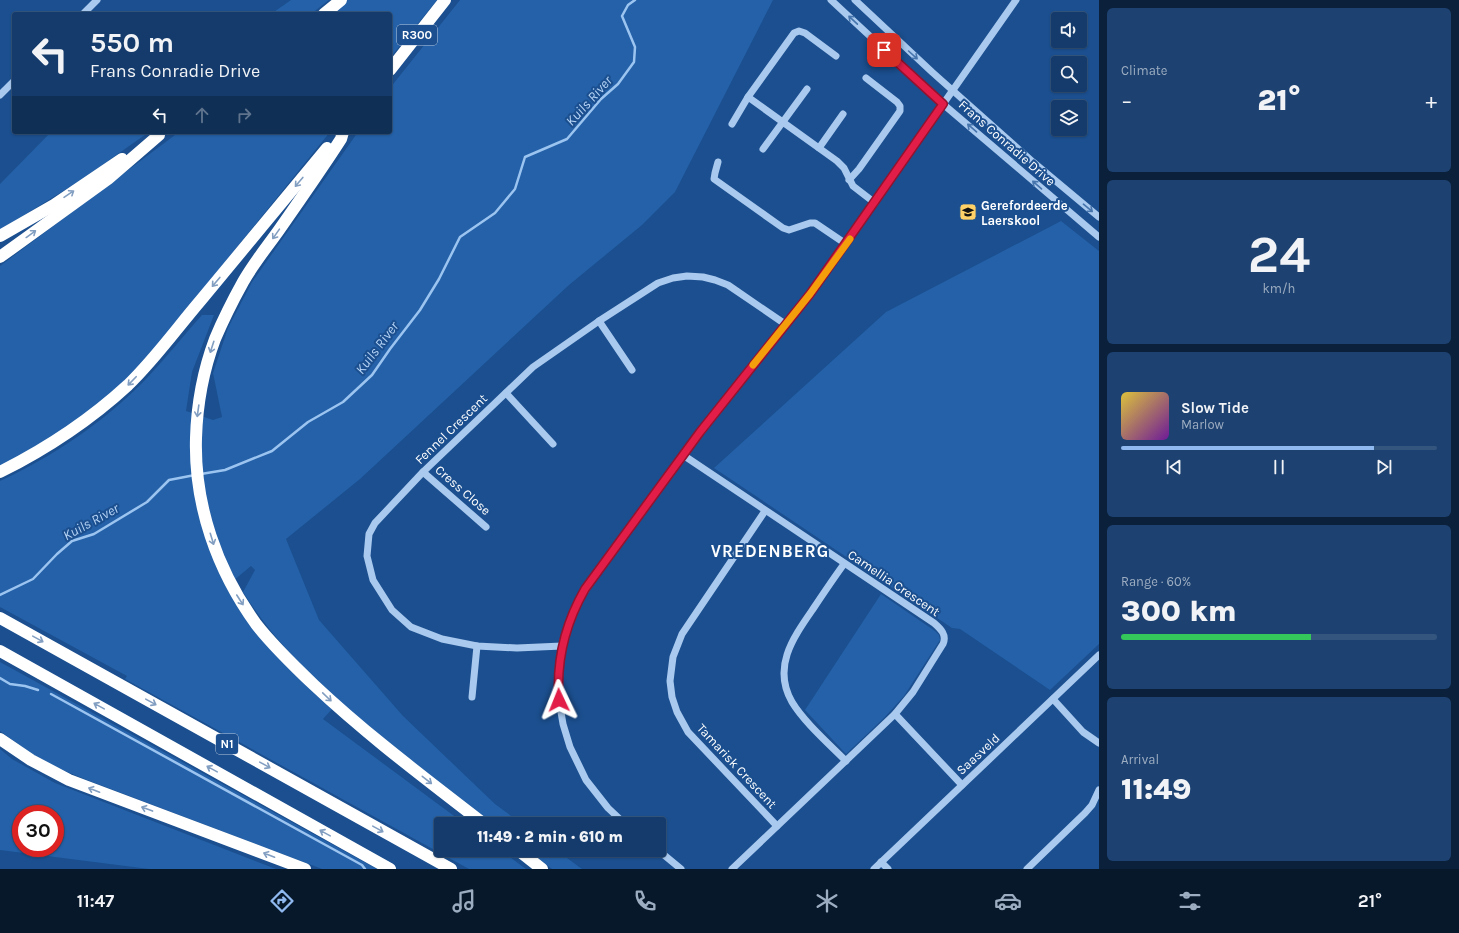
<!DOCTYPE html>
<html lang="en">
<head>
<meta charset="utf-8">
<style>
  body { margin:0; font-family:Karla,sans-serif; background:#1d4271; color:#f1f3f6; height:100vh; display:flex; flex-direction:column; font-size:15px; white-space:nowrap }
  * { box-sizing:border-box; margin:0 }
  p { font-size:13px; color:#9dadc1 }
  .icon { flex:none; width:22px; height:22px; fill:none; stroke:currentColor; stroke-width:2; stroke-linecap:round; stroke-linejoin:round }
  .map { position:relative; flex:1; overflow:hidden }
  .drawer { display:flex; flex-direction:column; gap:8px; padding:8px; background:#0b203b; width:360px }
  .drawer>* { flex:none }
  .hud { position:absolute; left:12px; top:12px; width:380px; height:122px; border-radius:4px; box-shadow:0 1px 3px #0004,0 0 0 1px #33557e; background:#143b6b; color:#f1f3f6; overflow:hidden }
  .buttons { position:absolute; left:1051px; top:12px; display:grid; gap:8px }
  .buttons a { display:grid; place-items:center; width:36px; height:36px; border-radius:4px; background:#143b6b; box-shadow:0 1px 3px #0004,0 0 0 1px #33557e; font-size:20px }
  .speed { position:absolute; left:12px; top:805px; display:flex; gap:8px; font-size:20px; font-weight:700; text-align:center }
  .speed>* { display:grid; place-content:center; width:52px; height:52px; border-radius:50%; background:#143b6b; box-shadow:0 1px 3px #0004,0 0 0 1px #33557e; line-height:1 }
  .speed .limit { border:6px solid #d22; background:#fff; color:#111 }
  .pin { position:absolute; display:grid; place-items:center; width:34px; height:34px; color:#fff; margin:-17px; border-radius:8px; box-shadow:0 2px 6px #0006 }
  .me { position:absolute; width:44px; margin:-22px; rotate:358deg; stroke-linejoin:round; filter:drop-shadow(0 0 3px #0008) }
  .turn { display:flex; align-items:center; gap:14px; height:84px; padding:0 12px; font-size:18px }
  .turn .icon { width:52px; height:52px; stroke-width:2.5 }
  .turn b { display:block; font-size:28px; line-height:34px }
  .lanes { display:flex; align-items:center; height:38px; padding:0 12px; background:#0003; justify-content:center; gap:20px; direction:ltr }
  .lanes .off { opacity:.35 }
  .big { font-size:30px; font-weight:800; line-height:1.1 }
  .drawer .card { flex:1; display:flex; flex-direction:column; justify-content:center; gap:6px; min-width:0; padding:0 14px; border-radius:6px; background:#1d4271 }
  .drawer .dial { align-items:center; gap:0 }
  .dial b { font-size:52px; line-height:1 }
  .song { display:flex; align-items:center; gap:12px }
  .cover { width:48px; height:48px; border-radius:6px; background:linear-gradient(135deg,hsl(50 70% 55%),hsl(280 70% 35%)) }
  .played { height:4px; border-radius:2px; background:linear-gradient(90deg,#90b9f0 80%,#33557e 80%) }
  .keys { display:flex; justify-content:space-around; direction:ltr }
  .heat { display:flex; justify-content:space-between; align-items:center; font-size:22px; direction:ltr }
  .charge { height:6px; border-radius:3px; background:linear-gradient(90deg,#34c759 60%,#33557e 0) }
  .trip { position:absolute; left:434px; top:817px; width:232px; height:40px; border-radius:4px; background:#143b6b; box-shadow:0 1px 3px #0004,0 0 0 1px #33557e; font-weight:800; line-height:40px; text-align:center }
  .tab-bar { display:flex; height:64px; justify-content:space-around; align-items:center; background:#08182b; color:#9dadc1 }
  .tab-bar .icon { width:28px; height:28px }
  .tab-bar .selected { color:#90b9f0 }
  .tab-bar b { font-size:18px; color:#f1f3f6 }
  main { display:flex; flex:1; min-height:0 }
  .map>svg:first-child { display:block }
  .green { fill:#2461a8; fill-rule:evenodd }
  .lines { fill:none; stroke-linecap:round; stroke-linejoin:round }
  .stream { stroke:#9cc4f0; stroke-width:2.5 }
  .minor { stroke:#a9c9ee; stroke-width:7 }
  .highway { stroke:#fff; stroke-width:12 }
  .oneway { stroke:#4674ac }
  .oneway2 { stroke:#829ec1 }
  .route-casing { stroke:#92132f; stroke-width:10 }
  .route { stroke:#e11d48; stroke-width:7 }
  .slow { stroke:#f59e0b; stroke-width:7 }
  .labels { text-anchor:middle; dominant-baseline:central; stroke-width:4; stroke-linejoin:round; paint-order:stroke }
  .shield { fill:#1b4f8f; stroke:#bbcadd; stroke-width:1 }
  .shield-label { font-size:12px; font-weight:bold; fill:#fff }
  .street-label { font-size:13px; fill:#fff; stroke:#1b4f8f }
  .poi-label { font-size:13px; font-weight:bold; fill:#fff; stroke:#1b4f8f; text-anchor:start }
  .water-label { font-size:14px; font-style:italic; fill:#b5d3f5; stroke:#1b4f8f }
  .district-label { font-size:17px; font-weight:bold; letter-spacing:1px; fill:#fff; stroke:#1b4f8f }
</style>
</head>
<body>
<main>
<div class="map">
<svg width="1099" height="869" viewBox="0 0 1099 869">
  <rect width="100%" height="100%" fill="#1b4f8f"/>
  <g class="green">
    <path d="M291,0h38l-18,14h-40z"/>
    <path d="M347,0h90l-47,58v-44h-59z"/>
    <path d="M460,0h313l-98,192 -33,33 -73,60 -209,194 -74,60 33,81 84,96 92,88 27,20c-9,0 -19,2 -28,0 -5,-1 -34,-26 -41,-31 -74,-57 -160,-121 -210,-201l12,-22 -4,-4 -24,20 106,122 -10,11 142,105h-24v26h59l26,19h-57l-344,-190 2,-3 -127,-69v-126c54,-25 104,-59 146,-102 19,-20 37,-43 56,-64h12l-22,57 -6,39 27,9 9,-3 -9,-44 15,-45 24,-46 106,-150h32v-44z"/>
    <path d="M51,132h98l-68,48 -81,50v-46z"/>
    <path d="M179,132h151l-164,203 -31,36 -35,32 -38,28 -62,36v-201z"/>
    <path d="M1061,221l38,30v393l-49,46 -90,-61 -8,-1 -238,-160 172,-156z"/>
    <path d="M881,594l54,37 4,4 1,5 -36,56 -20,22 -38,36 -41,-44z"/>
    <path d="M0,662l377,207h-55l-235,-89 -27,-11 -28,-15 -32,-23z"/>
    <path d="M0,749l12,10 43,24 221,86h-127l-149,-19zM21,814h34v34h-34z"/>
    <path d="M527,850h29l26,19h-30z"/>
  </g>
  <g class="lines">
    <g class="stream">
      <path d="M201,474l24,-4 47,-19 36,-29 35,-20 29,-27 18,-26 30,-39 19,-31 21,-42 35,-24 20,-24 10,-32 42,-18 34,-40 17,-15 16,-22 1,-15 -13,-31 6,-11 7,-5"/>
      <path d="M0,595l33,-16 24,-25 15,-13 22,-7 53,-32 22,-22 26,-5"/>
      <path d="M0,678l10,6 15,2 13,4"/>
      <path d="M51,694l311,171 3,4"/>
    </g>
    <g class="minor">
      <path d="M831,0l112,104 156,133"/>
      <path d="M855,0l77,72 101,90 66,55"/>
      <path d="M83,14l14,-14"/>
      <path d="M0,95l14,-14"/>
      <path d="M748,97l89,64 7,7 9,18 22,17"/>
      <path d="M732,124l16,-27 46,-64 5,-2 6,2 31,23"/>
      <path d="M819,148l24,-34"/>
      <path d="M763,149l44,-60"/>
      <path d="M718,162l-3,11 -1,6 69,49 6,2 21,-7h5l31,21"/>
      <path d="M849,180l10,-11 41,-58v-5l-3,-4 -31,-24"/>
      <path d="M599,321l33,49"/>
      <path d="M506,393l47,51"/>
      <path d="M683,455l251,168c7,6 13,12 9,21l-30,48 -18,22 -163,155"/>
      <path d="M423,472l63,55"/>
      <path d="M765,511l-83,123 -9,23 -3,24 2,16 5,15 11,20 89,94"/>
      <path d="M844,564c-11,15 -21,30 -31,45 -20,29 -41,58 -21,93 12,20 37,42 54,59"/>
      <path d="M562,646l-45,2 -40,-2 -35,-7 -31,-12 -19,-17 -19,-30 -6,-24 2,-22 6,-11 48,-51 110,-105 66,-46 59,-38 15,-5 14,-2 16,1 12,3 13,5 57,39"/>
      <path d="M472,697l5,-51"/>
      <path d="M1053,699l30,33 16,11"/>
      <path d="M895,714l67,71"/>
      <path d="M625,824l-17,-16 -22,-28 -16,-33 -7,-23 -4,-24v-36l4,-23 11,-32 18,-29 91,-125 127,-161 206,-294"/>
      <path d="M658,850l23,19"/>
      <path d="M881,862l7,7"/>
      <path d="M874,869l225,-214"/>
      <path d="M1027,869l58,-56 7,-8 7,-15"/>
    </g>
    <g class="highway">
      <path d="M324,14l17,-14"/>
      <path d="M390,70l55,-70"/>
      <path d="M343,132l-2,7c-20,31 -41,61 -62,91 -12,17 -26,34 -36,52 -10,18 -20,38 -28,57 -12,32 -18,65 -19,99 -2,67 21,132 60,186 17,22 38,42 58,61 53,50 112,94 170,139"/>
      <path d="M0,236l54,-31 68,-46"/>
      <path d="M0,257l108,-78 51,-44"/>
      <path d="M0,472c46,-23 90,-52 128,-87 27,-26 49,-57 73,-85 42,-51 84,-101 126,-152"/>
      <path d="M0,618l451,251"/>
      <path d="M0,651l390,218"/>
      <path d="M0,739l31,21 38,20 236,89"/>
      <path d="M518,850l24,19"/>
    </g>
  </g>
  <defs><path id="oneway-shaft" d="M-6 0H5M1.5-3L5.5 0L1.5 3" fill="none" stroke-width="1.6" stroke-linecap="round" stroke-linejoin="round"/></defs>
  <g class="oneway">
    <use href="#oneway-shaft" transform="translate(853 20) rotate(-137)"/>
    <use href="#oneway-shaft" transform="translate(913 55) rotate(42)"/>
    <use href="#oneway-shaft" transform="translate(972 128) rotate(-139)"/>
    <use href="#oneway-shaft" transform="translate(1037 185) rotate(-139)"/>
    <use href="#oneway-shaft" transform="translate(1088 208) rotate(40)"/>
  </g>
  <g class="oneway2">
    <use href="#oneway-shaft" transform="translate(299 182) rotate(130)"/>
    <use href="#oneway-shaft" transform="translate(69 194) rotate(-34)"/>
    <use href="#oneway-shaft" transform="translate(31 234) rotate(-36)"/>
    <use href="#oneway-shaft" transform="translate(276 234) rotate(125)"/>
    <use href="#oneway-shaft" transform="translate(216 282) rotate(130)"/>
    <use href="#oneway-shaft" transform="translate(212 347) rotate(108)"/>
    <use href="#oneway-shaft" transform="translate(132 381) rotate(134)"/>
    <use href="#oneway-shaft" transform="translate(198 411) rotate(98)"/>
    <use href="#oneway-shaft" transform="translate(212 539) rotate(73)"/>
    <use href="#oneway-shaft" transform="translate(240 600) rotate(57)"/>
    <use href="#oneway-shaft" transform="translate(38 639) rotate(29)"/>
    <use href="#oneway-shaft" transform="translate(327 697) rotate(44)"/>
    <use href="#oneway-shaft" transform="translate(151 702) rotate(29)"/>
    <use href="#oneway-shaft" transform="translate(99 706) rotate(-151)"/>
    <use href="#oneway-shaft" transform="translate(265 765) rotate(29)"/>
    <use href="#oneway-shaft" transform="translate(212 769) rotate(-151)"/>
    <use href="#oneway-shaft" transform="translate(427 780) rotate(38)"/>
    <use href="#oneway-shaft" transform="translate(94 790) rotate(-159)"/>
    <use href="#oneway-shaft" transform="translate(147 809) rotate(-160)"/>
    <use href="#oneway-shaft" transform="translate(378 829) rotate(29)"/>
    <use href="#oneway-shaft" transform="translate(325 833) rotate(-151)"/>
    <use href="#oneway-shaft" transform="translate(269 855) rotate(-159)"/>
  </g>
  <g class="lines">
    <g class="route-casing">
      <path id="route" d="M559,700c-3,-40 6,-76 26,-111l115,-157 110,-138 133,-190 -59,-54"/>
    </g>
    <use href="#route" class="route"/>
    <path class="slow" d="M753,365l57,-71 40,-55"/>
  </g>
  <defs>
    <g id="school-square" transform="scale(0.9)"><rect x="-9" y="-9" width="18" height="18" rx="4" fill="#ffd166" stroke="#1b4f8f"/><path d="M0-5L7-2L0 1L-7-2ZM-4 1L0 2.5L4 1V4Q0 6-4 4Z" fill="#111"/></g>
  </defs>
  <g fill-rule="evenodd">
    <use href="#school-square" x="968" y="212"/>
  </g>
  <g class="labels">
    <g class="shield">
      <rect x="397" y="25" width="40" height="20" rx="3"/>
      <rect x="216" y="734" width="22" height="20" rx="3"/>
    </g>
    <g class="shield-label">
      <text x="417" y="35">R300</text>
      <text x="227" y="744">N1</text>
    </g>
    <g class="street-label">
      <text transform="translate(1007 143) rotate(41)">Frans Conradie Drive</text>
      <text transform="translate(451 429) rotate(-44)">Fennel Crescent</text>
      <text transform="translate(463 490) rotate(41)">Cress Close</text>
      <text transform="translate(894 583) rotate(34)">Camellia Crescent</text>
      <text transform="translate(978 754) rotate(-43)">Saasveld</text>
      <text transform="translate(737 766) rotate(47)">Tamarisk Crescent</text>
    </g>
    <g class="poi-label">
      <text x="981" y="205">Gerefordeerde<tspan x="981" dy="15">Laerskool</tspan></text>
    </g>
    <g class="water-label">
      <text transform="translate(589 101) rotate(-48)">Kuils River</text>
      <text transform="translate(377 348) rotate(-53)">Kuils River</text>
      <text transform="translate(91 522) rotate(-29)">Kuils River</text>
    </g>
    <g class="district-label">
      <text x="770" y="551">VREDENBERG</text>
    </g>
  </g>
</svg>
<div class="buttons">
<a><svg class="icon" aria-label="sound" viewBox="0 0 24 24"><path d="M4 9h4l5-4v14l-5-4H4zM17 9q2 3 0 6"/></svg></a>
<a><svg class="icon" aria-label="search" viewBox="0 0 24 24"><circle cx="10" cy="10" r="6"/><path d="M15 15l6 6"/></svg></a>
<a><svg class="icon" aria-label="layers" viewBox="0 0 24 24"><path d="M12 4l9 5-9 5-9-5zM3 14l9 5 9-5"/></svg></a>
</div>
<div class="speed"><div class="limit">30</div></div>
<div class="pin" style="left:884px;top:50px;background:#d93025"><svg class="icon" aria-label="arrive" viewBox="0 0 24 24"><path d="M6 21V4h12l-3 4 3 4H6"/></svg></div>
<svg class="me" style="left:559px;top:700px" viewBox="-20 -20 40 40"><path d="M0-17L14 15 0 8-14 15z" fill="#e11d48" stroke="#fff" stroke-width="4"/></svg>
<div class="trip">11:49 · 2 min · 610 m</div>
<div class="hud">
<div class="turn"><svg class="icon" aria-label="left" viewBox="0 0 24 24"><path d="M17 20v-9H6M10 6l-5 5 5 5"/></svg><div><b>550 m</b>Frans Conradie Drive</div></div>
<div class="lanes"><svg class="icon" aria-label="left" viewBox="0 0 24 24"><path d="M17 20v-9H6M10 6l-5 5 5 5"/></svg><svg class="icon off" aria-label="ahead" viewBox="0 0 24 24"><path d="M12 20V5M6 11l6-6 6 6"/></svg><svg class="icon off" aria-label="right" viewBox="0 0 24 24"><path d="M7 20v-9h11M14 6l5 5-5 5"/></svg></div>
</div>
</div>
<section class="drawer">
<div class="card"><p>Climate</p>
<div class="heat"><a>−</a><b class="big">21°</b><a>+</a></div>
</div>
<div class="card dial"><b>24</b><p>km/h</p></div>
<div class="card">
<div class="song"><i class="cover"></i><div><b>Slow Tide</b><p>Marlow</p></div></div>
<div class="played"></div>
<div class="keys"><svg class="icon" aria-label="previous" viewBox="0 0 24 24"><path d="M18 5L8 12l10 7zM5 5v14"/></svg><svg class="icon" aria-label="pause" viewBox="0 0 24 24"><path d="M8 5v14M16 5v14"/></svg><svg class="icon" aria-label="next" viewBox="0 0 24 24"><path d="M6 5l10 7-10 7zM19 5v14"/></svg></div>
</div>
<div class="card"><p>Range · 60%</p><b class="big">300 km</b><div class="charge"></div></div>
<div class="card"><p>Arrival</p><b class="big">11:49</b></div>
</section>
</main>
<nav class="tab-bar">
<b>11:47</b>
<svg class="icon selected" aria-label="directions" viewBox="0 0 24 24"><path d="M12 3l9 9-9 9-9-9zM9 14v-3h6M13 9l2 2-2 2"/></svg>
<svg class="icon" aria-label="music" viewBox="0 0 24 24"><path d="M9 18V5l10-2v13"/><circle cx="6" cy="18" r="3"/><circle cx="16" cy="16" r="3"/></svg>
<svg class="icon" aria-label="phone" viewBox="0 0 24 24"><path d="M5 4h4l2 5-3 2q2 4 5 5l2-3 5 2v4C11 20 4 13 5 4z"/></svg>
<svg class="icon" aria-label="climate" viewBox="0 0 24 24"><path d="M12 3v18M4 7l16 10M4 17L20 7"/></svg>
<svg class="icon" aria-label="car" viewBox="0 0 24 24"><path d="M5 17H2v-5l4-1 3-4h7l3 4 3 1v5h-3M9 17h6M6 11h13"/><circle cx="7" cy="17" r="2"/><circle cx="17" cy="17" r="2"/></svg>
<svg class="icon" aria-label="filters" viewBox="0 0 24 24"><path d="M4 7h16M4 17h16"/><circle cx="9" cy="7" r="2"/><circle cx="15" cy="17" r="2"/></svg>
<b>21°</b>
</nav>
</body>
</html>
